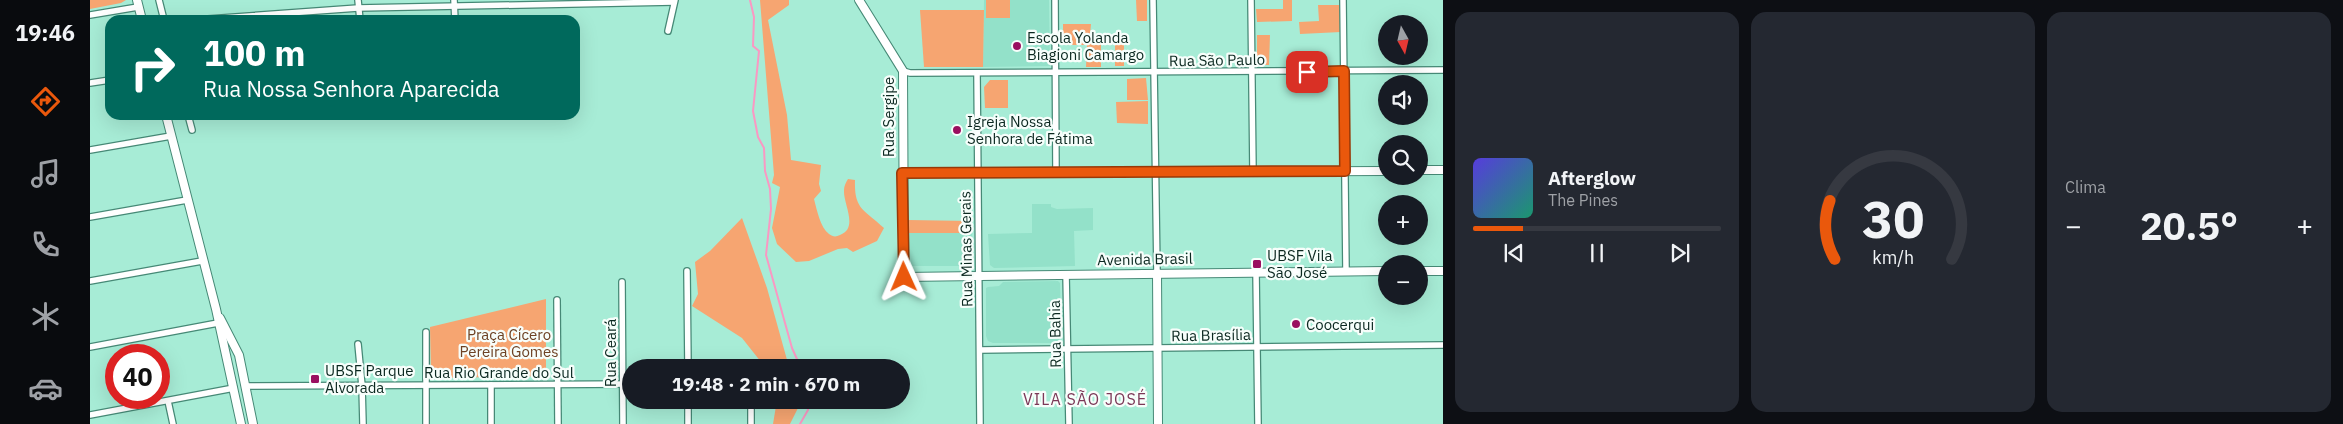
<!DOCTYPE html>
<html lang="pt">
<head>
<meta charset="utf-8">
<style>
  body { margin:0; font-family:"IBM Plex Sans",sans-serif; background:#242831; color:#f1f3f6; height:100vh; display:flex; flex-direction:column; font-size:19px; white-space:nowrap }
  * { box-sizing:border-box; margin:0 }
  p { font-size:16px; color:#9ea1a6 }
  .icon { flex:none; width:28px; height:28px; fill:none; stroke:currentColor; stroke-width:2; stroke-linecap:round; stroke-linejoin:round }
  .map { position:relative; flex:1; overflow:hidden }
  .drawer { display:flex; flex-direction:column; gap:12px; padding:12px; background:#0d0f14; width:900px }
  .drawer>* { flex:none }
  .guide { position:absolute; left:15px; top:15px; width:475px; height:105px; border-radius:15px; box-shadow:0 5px 20px #0002; background:#00695c; color:#fff; overflow:hidden }
  .needle { width:32px; rotate:172deg }
  .tools { position:absolute; left:1288px; top:15px; display:grid; gap:10px }
  .tools a { display:grid; place-items:center; width:50px; height:50px; border-radius:50%; background:#171b24; box-shadow:0 5px 20px #0002; font-size:25px }
  .speed { position:absolute; left:15px; top:344px; display:flex; gap:10px; font-size:25px; font-weight:700; text-align:center }
  .speed>* { display:grid; place-content:center; width:65px; height:65px; border-radius:50%; background:#171b24; box-shadow:0 5px 20px #0002; line-height:1 }
  .speed .limit { border:8px solid #d22; background:#fff; color:#111 }
  .pin { position:absolute; display:grid; place-items:center; width:42px; height:42px; color:#fff; margin:-21px; border-radius:10px; box-shadow:0 2px 8px #0006 }
  .me { position:absolute; width:55px; margin:-28px; rotate:359deg; stroke-linejoin:round; filter:drop-shadow(0 0 4px #0008) }
  .turn { display:flex; align-items:center; gap:18px; height:105px; padding:0 15px; font-size:22px }
  .turn .icon { width:65px; height:65px; stroke-width:2.5 }
  .turn b { display:block; font-size:35px; line-height:42px }
  .big { font-size:38px; font-weight:800; line-height:1.1 }
  .drawer .widget { flex:1; display:flex; flex-direction:column; justify-content:center; gap:8px; min-width:0; padding:0 18px; border-radius:15px; background:#242831 }
  .drawer .dial { align-items:center; gap:0 }
  .dial svg { height:130px; overflow:visible; fill:none; stroke:#363941; stroke-width:7; stroke-linecap:round; text-anchor:middle }
  .dial text { fill:#f1f3f6; stroke:none }
  .song { display:flex; align-items:center; gap:15px }
  .cover { width:60px; height:60px; border-radius:8px; background:linear-gradient(135deg,hsl(250 70% 55%),hsl(160 70% 35%)) }
  .played { height:5px; border-radius:2px; background:linear-gradient(90deg,#ea580c 20%,#363941 20%) }
  .keys { display:flex; justify-content:space-around; direction:ltr }
  .heat { display:flex; justify-content:space-between; align-items:center; font-size:28px; direction:ltr }
  .drawer .tiles { flex:1; display:grid; gap:12px; grid-template-columns:repeat(3,1fr) }
  .trip { position:absolute; left:532px; top:359px; width:288px; height:50px; border-radius:25px; background:#171b24; box-shadow:0 5px 20px #0002; font-weight:800; line-height:50px; text-align:center }
  main { display:flex; flex:1; min-height:0 }
  .menu { display:flex; flex-direction:column; width:90px; justify-content:space-around; align-items:center; background:#090b0e; color:#9ea1a6 }
  .menu .icon { width:35px; height:35px }
  .menu .selected { color:#ea580c }
  .menu b { font-size:22px; color:#f1f3f6 }
  .map>svg:first-child { display:block }
  .built { fill:#93e1c9 }
  .green { fill:#f6a571 }
  .lines { fill:none; stroke-linecap:round; stroke-linejoin:round }
  .stream { stroke:#fa98c3; stroke-width:2 }
  .street-casing { stroke:#468976; stroke-width:8 }
  .secondary-casing { stroke:#468976; stroke-width:10 }
  .street { stroke:#fff; stroke-width:5.5 }
  .secondary { stroke:#fff; stroke-width:8 }
  .route-casing { stroke:#983908; stroke-width:12 }
  .route { stroke:#ea580c; stroke-width:9 }
  .poi-dot { fill:#9a0f60; stroke:#f7fefb; stroke-width:2 }
  .labels { text-anchor:middle; dominant-baseline:central; stroke-width:4.5; stroke-linejoin:round; paint-order:stroke }
  .poi-label { font-size:15px; fill:#0b2820; stroke:#f7fefb; text-anchor:start }
  .street-label { font-size:15px; fill:#0b2820; stroke:#f7fefb }
  .park-label { font-size:15px; fill:#6e4224; stroke:#f7fefb }
  .neighbourhood-label { font-size:16px; letter-spacing:1px; fill:#7c3958; stroke:#f7fefb }
</style>
</head>
<body>
<main>
<nav class="menu">
<b>19:46</b>
<svg class="icon selected" aria-label="directions" viewBox="0 0 24 24"><path d="M12 3l9 9-9 9-9-9zM9 14v-3h6M13 9l2 2-2 2"/></svg>
<svg class="icon" aria-label="music" viewBox="0 0 24 24"><path d="M9 18V5l10-2v13"/><circle cx="6" cy="18" r="3"/><circle cx="16" cy="16" r="3"/></svg>
<svg class="icon" aria-label="phone" viewBox="0 0 24 24"><path d="M5 4h4l2 5-3 2q2 4 5 5l2-3 5 2v4C11 20 4 13 5 4z"/></svg>
<svg class="icon" aria-label="climate" viewBox="0 0 24 24"><path d="M12 3v18M4 7l16 10M4 17L20 7"/></svg>
<svg class="icon" aria-label="car" viewBox="0 0 24 24"><path d="M5 17H2v-5l4-1 3-4h7l3 4 3 1v5h-3M9 17h6M6 11h13"/><circle cx="7" cy="17" r="2"/><circle cx="17" cy="17" r="2"/></svg>
</nav>
<div class="map">
<svg width="1353" height="424" viewBox="0 0 1353 424">
  <rect width="100%" height="100%" fill="#a7ecd6"/>
  <g class="built">
    <path d="M894,0h65l1,66 -67,1z"/>
    <path d="M942,204h19v3l6,2 36,-1v22l-19,1 1,35 -81,2 -4,-3 -2,-31 44,-1z"/>
    <path d="M818,233h64l-2,30 -4,3h-55z"/>
    <path d="M968,281l2,2 1,52 -2,5 -5,3h-61l-5,-2 -2,-5v-48l2,-1 11,-1 4,-4z"/>
  </g>
  <g class="green">
    <path d="M0,0h36l-5,3 -31,6z"/>
    <path d="M670,0h29v5l-21,15 19,95 4,45 30,5 -2,19 2,7 -7,8c3,11 6,28 15,35 4,3 7,3 11,1 19,-7 3,-31 4,-45 0,-4 2,-8 4,-11l7,1c-1,30 9,29 29,48l-7,13 -24,11 -6,-4 -9,1 -29,12 -13,1 -19,-18 -5,-16 8,-41 -8,-4 2,-8z"/>
    <rect x="896" y="0" width="24" height="18"/>
    <path d="M1046,0h11v21h-10z"/>
    <path d="M1193,0h9v21l-35,1 -1,-13h27z"/>
    <path d="M1228,5h22l1,27 -41,2 -1,-12 20,-1z"/>
    <path d="M830,10h64l-1,57h-59z"/>
    <path d="M973,24h28l-1,12h11v31h-15l1,-22h-24z"/>
    <path d="M1167,35h13l-1,30h-12z"/>
    <rect x="1025" y="43" width="9" height="23"/>
    <path d="M1056,78l2,22h-21v-21z"/>
    <path d="M900,80h18v28h-23l-1,-21z"/>
    <path d="M1058,101v23l-31,-1 -1,-21z"/>
    <path d="M652,218l25,70 22,79h-24l-23,-29 -50,-32 6,-12 -3,-32 15,-11z"/>
    <path d="M818,220l63,1 1,12h-64z"/>
    <path d="M456,299v77l-108,2 -7,-4 -1,-47z"/>
    <path d="M687,400h22v6l-9,18h-17z"/>
  </g>
  <g class="lines">
    <g class="stream">
      <path d="M660,0l4,17 -1,29 6,5 -6,60 5,26 6,11 1,23 5,18 1,20 -5,46 26,93 9,20"/>
      <path d="M710,424l8,-14 1,-10"/>
    </g>
    <g class="street-casing">
      <g id="street">
        <path d="M69,0l5,20"/>
        <path d="M268,0l2,20"/>
        <path d="M364,0l1,20"/>
        <path d="M965,0l1,173"/>
        <path d="M1063,0l4,273"/>
        <path d="M1161,0l2,172"/>
        <path d="M1253,0l3,271"/>
        <path d="M0,15l48,-8"/>
        <path d="M104,20l164,-12 316,-6"/>
        <path d="M578,31l7,-31"/>
        <path d="M813,71l7,2 533,-3"/>
        <path d="M887,73l3,351"/>
        <path d="M0,83l20,-3"/>
        <path d="M98,115l4,15"/>
        <path d="M0,150l81,-14"/>
        <path d="M0,217l97,-17"/>
        <path d="M597,271l1,97"/>
        <path d="M1166,272l2,152"/>
        <path d="M976,274l3,150"/>
        <path d="M0,281l112,-20"/>
        <path d="M532,282l1,142"/>
        <path d="M467,300l1,124"/>
        <path d="M336,332v92"/>
        <path d="M268,344l4,42 1,38"/>
        <path d="M0,347l128,-24"/>
        <path d="M890,350l463,-5"/>
        <path d="M401,385v39"/>
        <path d="M157,386l384,-2"/>
        <path d="M598,400v24"/>
        <path d="M661,400v24"/>
        <path d="M78,401l5,23"/>
        <path d="M0,415l144,-27"/>
      </g>
    </g>
    <g class="secondary-casing">
      <g id="secondary">
        <path d="M47,0l5,20"/>
        <path d="M769,0l44,71 1,206 482,-6"/>
        <path d="M76,115l50,194 25,115"/>
        <path d="M1329,170h24"/>
        <path d="M812,173l484,-2"/>
        <path d="M1329,271h24"/>
        <path d="M1067,273l1,151"/>
        <path d="M130,318l19,37 14,69"/>
      </g>
    </g>
    <use href="#street" class="street"/>
    <use href="#secondary" class="secondary"/>
  </g>
  <g class="lines">
    <g class="route-casing">
      <path id="route" d="M814,277l-2,-104 443,-2 -1,-100 -37,1"/>
    </g>
    <use href="#route" class="route"/>
  </g>
  <g class="poi-dot">
    <circle cx="927" cy="46" r="5"/>
    <circle cx="867" cy="130" r="5"/>
    <rect x="1162" y="259" width="10" height="10" rx="2.5"/>
    <circle cx="1206" cy="324" r="5"/>
    <rect x="220" y="374" width="10" height="10" rx="2.5"/>
  </g>
  <g class="labels">
    <g class="poi-label">
      <text x="937" y="37">Escola Yolanda<tspan x="937" dy="17">Biagioni Camargo</tspan></text>
      <text x="877" y="121">Igreja Nossa<tspan x="877" dy="17">Senhora de Fátima</tspan></text>
      <text x="1177" y="255">UBSF Vila<tspan x="1177" dy="17">São José</tspan></text>
      <text x="1216" y="324">Coocerqui</text>
      <text x="235" y="370">UBSF Parque<tspan x="235" dy="17">Alvorada</tspan></text>
    </g>
    <g class="street-label">
      <text transform="translate(1127 60) rotate(-1)">Rua São Paulo</text>
      <text transform="translate(798 117) rotate(-90)">Rua Sergipe</text>
      <text transform="translate(876 249) rotate(-91)">Rua Minas Gerais</text>
      <text transform="translate(1055 259) rotate(-1)">Avenida Brasil</text>
      <text transform="translate(965 334) rotate(-91)">Rua Bahia</text>
      <text transform="translate(1121 335) rotate(-1)">Rua Brasília</text>
      <text transform="translate(520 353) rotate(-90)">Rua Ceará</text>
      <text x="409" y="372">Rua Rio Grande do Sul</text>
    </g>
    <g class="park-label">
      <text x="419" y="334">Praça Cícero<tspan x="419" dy="17">Pereira Gomes</tspan></text>
    </g>
    <g class="neighbourhood-label">
      <text x="995" y="399">VILA SÃO JOSÉ</text>
    </g>
  </g>
</svg>
<div class="tools">
<a><svg class="needle" viewBox="-14 -14 28 28"><path d="M0-13l5 13h-10z" fill="#e53935"/><path d="M0 13l5-13h-10z" fill="#9ea1a6"/></svg></a>
<a><svg class="icon" aria-label="sound" viewBox="0 0 24 24"><path d="M4 9h4l5-4v14l-5-4H4zM17 9q2 3 0 6"/></svg></a>
<a><svg class="icon" aria-label="search" viewBox="0 0 24 24"><circle cx="10" cy="10" r="6"/><path d="M15 15l6 6"/></svg></a>
<a>+</a>
<a>−</a>
</div>
<div class="speed"><div class="limit">40</div></div>
<div class="pin" style="left:1217px;top:72px;background:#d93025"><svg class="icon" aria-label="arrive" viewBox="0 0 24 24"><path d="M6 21V4h12l-3 4 3 4H6"/></svg></div>
<svg class="me" style="left:814px;top:277px" viewBox="-20 -20 40 40"><path d="M0-17L14 15 0 8-14 15z" fill="#ea580c" stroke="#fff" stroke-width="4"/></svg>
<div class="trip">19:48 · 2 min · 670 m</div>
<div class="guide">
<div class="turn"><svg class="icon" aria-label="right" viewBox="0 0 24 24"><path d="M7 20v-9h11M14 6l5 5-5 5"/></svg><div><b>100 m</b>Rua Nossa Senhora Aparecida</div></div>
</div>
</div>
<section class="drawer">
<div class="tiles">
<div class="widget">
<div class="song"><i class="cover"></i><div><b>Afterglow</b><p>The Pines</p></div></div>
<div class="played"></div>
<div class="keys"><svg class="icon" aria-label="previous" viewBox="0 0 24 24"><path d="M18 5L8 12l10 7zM5 5v14"/></svg><svg class="icon" aria-label="pause" viewBox="0 0 24 24"><path d="M8 5v14M16 5v14"/></svg><svg class="icon" aria-label="next" viewBox="0 0 24 24"><path d="M6 5l10 7-10 7zM19 5v14"/></svg></div>
</div>
<div class="widget dial"><svg viewBox="0 0 100 80">
<path d="M14 69A42 42 0 1 1 86 69"/>
<path d="M14 69A42 42 0 0 1 11 33" stroke="#ea580c"/>
<text x="50" y="56" font-size="32" font-weight="700">30</text>
<text x="50" y="72" font-size="11">km/h</text>
</svg></div>
<div class="widget"><p>Clima</p>
<div class="heat"><a>−</a><b class="big">20.5°</b><a>+</a></div>
</div>
</div>
</section>
</main>
</body>
</html>
